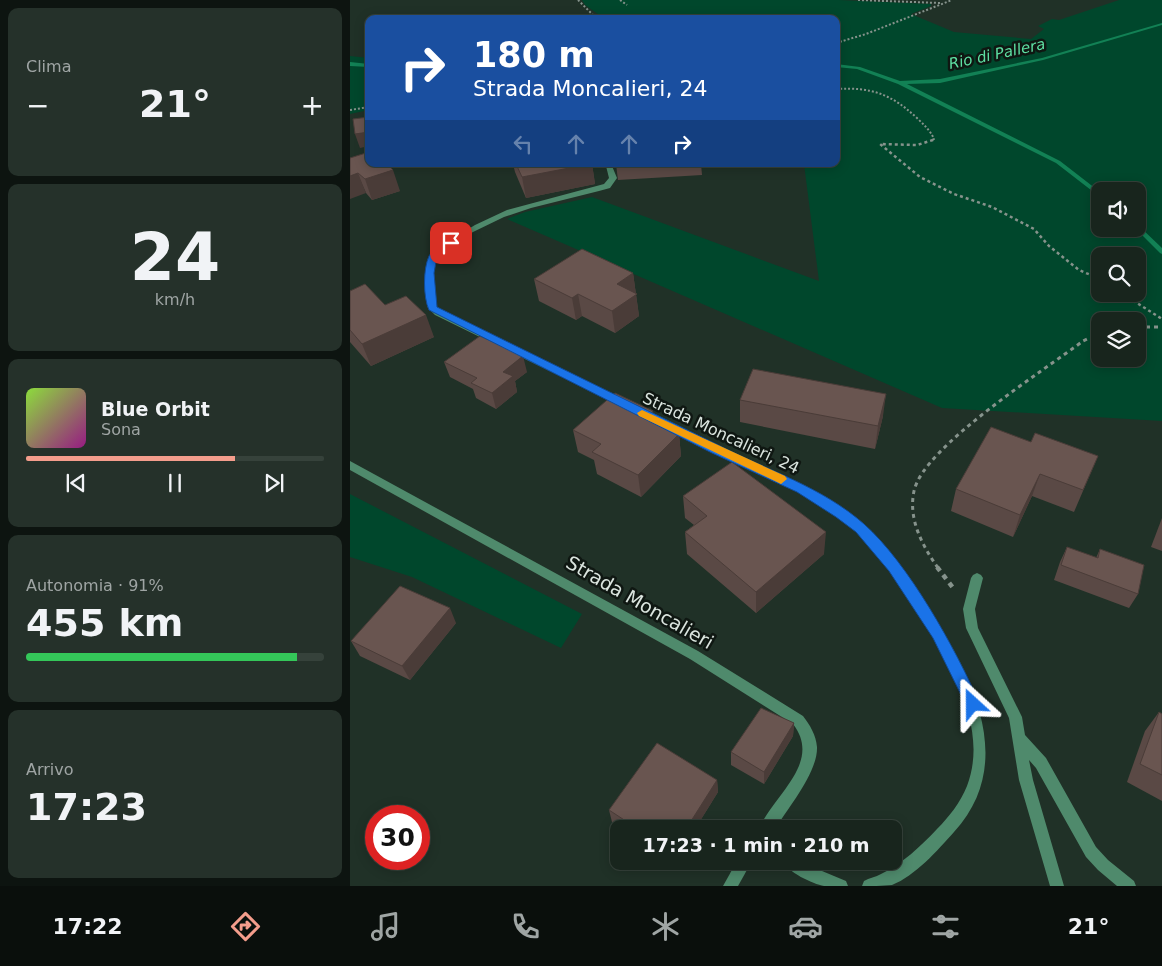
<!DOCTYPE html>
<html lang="it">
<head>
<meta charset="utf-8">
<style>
  body { margin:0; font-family:"DejaVu Sans",sans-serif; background:#25312a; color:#f1f3f6; height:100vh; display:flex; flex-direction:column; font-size:19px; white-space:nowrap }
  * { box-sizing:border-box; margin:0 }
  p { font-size:16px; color:#9fa5a4 }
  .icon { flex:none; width:28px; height:28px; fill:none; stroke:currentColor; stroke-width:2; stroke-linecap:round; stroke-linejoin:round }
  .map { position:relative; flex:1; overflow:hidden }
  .drawer { display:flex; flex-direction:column; gap:8px; padding:8px; background:#0d1410; width:350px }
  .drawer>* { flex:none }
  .top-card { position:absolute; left:15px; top:15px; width:475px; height:152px; border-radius:10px; box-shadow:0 2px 12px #0003,0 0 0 1px #36423b; background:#1a4fa0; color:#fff; overflow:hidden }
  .tools { position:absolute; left:741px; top:182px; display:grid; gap:10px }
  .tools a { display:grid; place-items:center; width:55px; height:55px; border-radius:10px; background:#18251d; box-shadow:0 2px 12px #0003,0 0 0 1px #36423b; font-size:25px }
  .speed { position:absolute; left:15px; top:805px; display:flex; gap:10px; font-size:25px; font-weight:700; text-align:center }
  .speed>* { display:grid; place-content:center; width:65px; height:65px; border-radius:50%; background:#18251d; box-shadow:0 2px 12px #0003,0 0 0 1px #36423b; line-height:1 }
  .speed .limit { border:8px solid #d22; background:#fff; color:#111 }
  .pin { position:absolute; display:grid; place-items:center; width:42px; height:42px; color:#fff; margin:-21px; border-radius:10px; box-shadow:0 2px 8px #0006 }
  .me { position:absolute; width:55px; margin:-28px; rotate:336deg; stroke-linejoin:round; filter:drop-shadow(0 0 4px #0008) }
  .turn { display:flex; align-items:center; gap:18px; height:105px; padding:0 25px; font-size:22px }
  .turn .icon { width:65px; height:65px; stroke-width:2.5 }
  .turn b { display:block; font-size:35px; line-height:42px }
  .lanes { display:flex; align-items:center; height:48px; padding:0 25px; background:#0003; justify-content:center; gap:25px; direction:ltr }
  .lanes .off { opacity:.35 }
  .big { font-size:38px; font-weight:800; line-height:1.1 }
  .drawer .tile { flex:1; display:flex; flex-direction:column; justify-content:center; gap:8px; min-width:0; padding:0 18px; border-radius:10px; background:#25312a }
  .drawer .dial { align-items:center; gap:0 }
  .dial b { font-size:65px; line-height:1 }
  .song { display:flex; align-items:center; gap:15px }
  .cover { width:60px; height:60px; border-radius:8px; background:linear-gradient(135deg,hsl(90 70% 55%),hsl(310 70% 35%)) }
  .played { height:5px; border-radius:2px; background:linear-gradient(90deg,#f49d8c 70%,#36423b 70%) }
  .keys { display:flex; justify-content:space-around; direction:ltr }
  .heat { display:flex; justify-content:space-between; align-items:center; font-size:28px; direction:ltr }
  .charge { height:8px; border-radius:4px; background:linear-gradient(90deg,#34c759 91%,#36423b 0) }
  .trip { position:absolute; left:260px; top:820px; width:292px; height:50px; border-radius:10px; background:#18251d; box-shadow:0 2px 12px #0003,0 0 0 1px #36423b; font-weight:800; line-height:50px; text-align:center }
  .tab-bar { display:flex; height:80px; justify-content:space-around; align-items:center; background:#0a0f0c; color:#9fa5a4 }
  .tab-bar .icon { width:35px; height:35px }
  .tab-bar .active { color:#f49d8c }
  .tab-bar b { font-size:22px; color:#f1f3f6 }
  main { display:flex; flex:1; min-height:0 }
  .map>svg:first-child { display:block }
  .green { fill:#00472c; fill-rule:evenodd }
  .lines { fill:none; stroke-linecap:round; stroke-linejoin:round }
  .stream { fill:#128155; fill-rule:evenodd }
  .path-far3 { stroke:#86938c; stroke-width:2; stroke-dasharray:2 2; stroke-linecap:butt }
  .path-far2 { stroke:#86938c; stroke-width:2.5; stroke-dasharray:3 3; stroke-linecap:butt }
  .path-far1 { stroke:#86938c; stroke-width:3; stroke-dasharray:4 4; stroke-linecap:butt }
  .path { stroke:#86938c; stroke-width:4.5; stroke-dasharray:5 5; stroke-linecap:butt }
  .street { fill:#4f8a6c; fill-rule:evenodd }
  .wall { fill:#5a4945 }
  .shaded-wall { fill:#4a3c38 }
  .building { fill:#695550; stroke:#4a3c38 }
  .route { fill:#1a73e8; stroke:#114b97 }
  .slow { fill:#f59e0b }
  .labels { text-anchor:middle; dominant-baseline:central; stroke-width:5; stroke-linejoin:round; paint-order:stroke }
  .far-water-label { font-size:15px; font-style:italic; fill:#5ee0a3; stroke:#0f1712 }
  .street-label { font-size:16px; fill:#dbe5df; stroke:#0f1712 }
  .near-street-label { font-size:19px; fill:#dbe5df; stroke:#0f1712 }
</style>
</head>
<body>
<main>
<section class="drawer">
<div class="tile"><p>Clima</p>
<div class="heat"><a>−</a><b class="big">21°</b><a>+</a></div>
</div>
<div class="tile dial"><b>24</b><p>km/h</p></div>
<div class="tile">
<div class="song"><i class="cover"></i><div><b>Blue Orbit</b><p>Sona</p></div></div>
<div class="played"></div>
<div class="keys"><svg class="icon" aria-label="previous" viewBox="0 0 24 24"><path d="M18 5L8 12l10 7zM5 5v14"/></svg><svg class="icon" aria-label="pause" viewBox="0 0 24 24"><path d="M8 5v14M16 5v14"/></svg><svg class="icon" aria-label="next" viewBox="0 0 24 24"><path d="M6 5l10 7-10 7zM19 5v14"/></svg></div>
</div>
<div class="tile"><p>Autonomia · 91%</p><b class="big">455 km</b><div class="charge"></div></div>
<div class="tile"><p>Arrivo</p><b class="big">17:23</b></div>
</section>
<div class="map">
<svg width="812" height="886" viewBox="0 0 812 886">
  <rect width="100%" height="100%" fill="#203127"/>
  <g class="green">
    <path d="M232,0h257l92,4v2l-20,8 43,18 77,7 13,-10 -6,-3 14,-7 7,1 60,-20h43v421l-220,-13 -435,-189 18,-7 67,-15 227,84 -15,-117h32v-145h-231l-20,-14zM750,191h38v38h-38zM750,256h38v38h-38zM750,321h38v38h-38z"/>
    <path d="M0,56l19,2v52l-19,4z"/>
    <path d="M0,494l232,120 -21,34 -149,-71 -62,-20z"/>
  </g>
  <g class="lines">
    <g class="stream">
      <path d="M812,23v2l-119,35 -103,23 -33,1 153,77 40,31v5l-44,-34 -158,-79 -41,-15 -21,-2v-3l24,3 40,14 40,-2 102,-21z"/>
      <path d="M0,62l19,2v3l-19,-1z"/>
      <path d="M788,226l2,1 22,21v6l-2,-1 -24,-24h2z"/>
    </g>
    <g class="path-far3">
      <path d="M228,0l19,19"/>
      <path d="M270,0l7,5"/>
      <path d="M508,0l82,3"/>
      <path d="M486,43l30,-9 86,-34"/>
      <path d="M486,89c36,-2 55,5 81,29 7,7 13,12 17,21l-3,2"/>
      <path d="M0,110l19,-3"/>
    </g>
    <g class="path-far2">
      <path d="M583,140l-16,5 -37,-1 40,33 34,17 38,13 42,22 15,17 30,24 21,9"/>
      <path d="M773,294l39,25"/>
    </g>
    <g class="path-far1">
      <path d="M788,327h24"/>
      <path d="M588,568c-16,-23 -30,-49 -24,-77 9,-44 132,-122 169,-150l17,-8"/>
    </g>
    <path class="path" d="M587,567l17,22"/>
    <g class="street">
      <path d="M259,164l3,2 5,12 -7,10 -11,3 -68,17 -27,9 -31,15 -29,18 -7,6 -3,11 -1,14 3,26 5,4 183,90 2,2 -2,2 -3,1 -186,-91 -7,-7 -3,-27 1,-14 4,-12 9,-8 36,-22 32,-15 97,-26 5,-6 -3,-12z"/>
      <path d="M293,411c9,2 18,8 27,12 17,8 34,17 51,25 44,20 93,37 131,67 29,23 49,53 70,84 45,67 99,160 32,233 -16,18 -39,44 -62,53 -9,1 -22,1 -30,1l2,-5c5,-3 12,-4 17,-7 21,-10 40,-28 56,-45 12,-12 23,-26 30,-43 22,-58 -16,-120 -46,-168 -22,-35 -44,-71 -77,-97 -29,-24 -65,-38 -99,-54 -36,-16 -70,-33 -105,-51l-2,-2 2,-2z"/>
      <path d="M0,461l348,190 105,65c7,9 13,19 14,31 1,25 -29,61 -42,82h-16c14,-34 64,-66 34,-105l-103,-65 -340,-189z"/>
      <path d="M627,573l4,2 2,3 -8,31 3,19 44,89 3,18 21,23 50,89 12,13 26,21 2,5h-19l-19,-16 -12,-13 -50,-89 -7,-8 4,20 31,106h-14l-31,-106 -10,-62 -43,-90 -3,-19 8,-31 2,-3z"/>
      <path d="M387,861h15l-14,25h-15z"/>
      <path d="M433,861h20l7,5 36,15 2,5c-7,0 -16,0 -24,0 -11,-2 -37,-14 -41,-25z"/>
    </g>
  </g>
  <g class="wall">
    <path d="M0,158l50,33 -28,9 -6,-7z"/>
    <path d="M163,164h79l3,20 -69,14 -11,-26z"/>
    <path d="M266,164h85l1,11 -84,5z"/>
    <path d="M283,273l6,43 -24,17 -33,-17 -6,4 -37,-19 -5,-22z"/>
    <path d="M0,291l35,14 49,32 -63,29 -21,-24z"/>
    <path d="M94,362l83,10 -12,9 2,11 -21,17 -20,-11 -3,-9 -23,-12z"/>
    <path d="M390,400l143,16 -8,33 -135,-27z"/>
    <path d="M303,411l2,12 24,11 2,22 -40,41 -44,-23 -3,-14 -16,-8 -5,-22z"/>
    <path d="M681,442l67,14 -24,56 -42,-16 -19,41 -62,-26 5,-22z"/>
    <path d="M333,496l141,58 -68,59 -69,-59 -2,-22 9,-7 -9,-7z"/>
    <path d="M812,518v33l-11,-4z"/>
    <path d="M717,547l29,11 4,-9 38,45 -9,14 -75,-28 6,-18z"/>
    <path d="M106,623l-46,57 -50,-24 -9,-15z"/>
    <path d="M809,712l3,2v87l-35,-19 18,-51z"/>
    <path d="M444,723l-1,13 -29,48 -33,-19v-13z"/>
    <path d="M367,780l1,12 -23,37h-72l-11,-7 -3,-12z"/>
  </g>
  <g class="shaded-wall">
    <path d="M19,132v14l-9,2 -5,-14z"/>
    <path d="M240,164h2l3,20 -69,14 -4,-21z"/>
    <path d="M43,170l7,21 -28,9 -7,-21z"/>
    <path d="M8,173l8,20 -16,6v-23z"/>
    <path d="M283,273l6,43 -24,17 -3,-22 5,-27z"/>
    <path d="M228,294l4,22 -6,4 -4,-22z"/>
    <path d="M76,315l8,22 -63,29 -9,-22z"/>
    <path d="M173,356l4,16 -12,9 2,11 -21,17 -4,-16 11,-21z"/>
    <path d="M536,394l-3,22 -8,33 3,-23z"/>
    <path d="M303,411l3,22 -10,-15z"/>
    <path d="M329,434l2,22 -40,41 -3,-22z"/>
    <path d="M690,474l-8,22 -19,41 7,-22z"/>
    <path d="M476,532l-2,22 -68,59v-21z"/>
    <path d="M100,608l6,15 -46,57 -8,-14z"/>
    <path d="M444,723l-1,13 -29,48v-12z"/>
    <path d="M367,780l1,12 -23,37h-9z"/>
  </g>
  <g class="building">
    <path d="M19,117v15l-14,2 -2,-15z"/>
    <path d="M19,152v12h18l6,6 -28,9 -7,-6 -8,3v-18z"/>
    <path d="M166,164h74l-68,13z"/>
    <path d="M232,249l51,24 -16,11 20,10 -25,17 -34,-17 -6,4 -38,-19z"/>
    <path d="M15,284l20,21 21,-9 20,19 -64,29 -12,-14v-39z"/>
    <path d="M130,336l43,20 -20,16 10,4 -21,17 -21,-10 6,-5 -33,-16z"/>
    <path d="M403,369l133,25 -8,32 -138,-26z"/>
    <path d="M265,393l38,18 -7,7 33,16 -41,41 -46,-23 9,-8 -28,-14z"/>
    <path d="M641,427l40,15 4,-9 63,23 -15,34 -43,-16 -20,41 -64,-26z"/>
    <path d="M382,462l94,70 -70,60 -71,-60 22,-16 -24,-20z"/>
    <path d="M717,547l31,11 2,-9 44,16 -6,29 -77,-29z"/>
    <path d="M50,586l50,22 -48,58 -51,-25z"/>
    <path d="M411,708l33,15 -30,49 -33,-20z"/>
    <path d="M809,712l3,2v61l-22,-11z"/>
    <path d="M307,743l60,37 -31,49h-48l-29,-19z"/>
  </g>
  <path class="route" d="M98,241l7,2 -17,13 -2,6 -2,11 3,34c93,46 187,92 281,138 49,25 104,42 146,79 45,40 91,124 116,180l-2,5 -5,2 -5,-2 -35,-71 -44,-67 -33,-39 -20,-15 -39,-25 -85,-39 -283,-143c-6,-13 -6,-41 0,-54 4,-7 13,-11 19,-15z"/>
  <path class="slow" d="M292,410l143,66 2,3 -6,5 -4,-2 -138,-66 -2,-3z"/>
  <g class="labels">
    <g class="far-water-label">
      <text transform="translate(647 54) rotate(-12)">Rio di Pallera</text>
    </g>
    <g class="street-label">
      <text transform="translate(371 433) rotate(25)">Strada Moncalieri, 24</text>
    </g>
    <g class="near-street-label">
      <text transform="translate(290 602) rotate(30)">Strada Moncalieri</text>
    </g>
  </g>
</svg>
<div class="tools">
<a><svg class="icon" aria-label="sound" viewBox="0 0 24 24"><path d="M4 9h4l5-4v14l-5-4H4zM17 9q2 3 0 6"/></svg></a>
<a><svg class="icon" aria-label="search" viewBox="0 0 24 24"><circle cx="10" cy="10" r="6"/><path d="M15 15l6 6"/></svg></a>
<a><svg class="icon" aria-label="layers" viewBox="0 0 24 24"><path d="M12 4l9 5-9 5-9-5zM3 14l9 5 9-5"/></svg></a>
</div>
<div class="speed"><div class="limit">30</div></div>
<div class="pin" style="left:101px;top:243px;background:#d93025"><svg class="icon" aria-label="arrive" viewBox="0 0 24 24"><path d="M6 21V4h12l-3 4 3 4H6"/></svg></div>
<svg class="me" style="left:623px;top:704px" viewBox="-20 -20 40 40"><path d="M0-17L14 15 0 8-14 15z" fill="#1a73e8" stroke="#fff" stroke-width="4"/></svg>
<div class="trip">17:23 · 1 min · 210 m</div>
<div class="top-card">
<div class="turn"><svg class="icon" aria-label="right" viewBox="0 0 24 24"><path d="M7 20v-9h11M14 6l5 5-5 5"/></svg><div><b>180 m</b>Strada Moncalieri, 24</div></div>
<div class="lanes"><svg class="icon off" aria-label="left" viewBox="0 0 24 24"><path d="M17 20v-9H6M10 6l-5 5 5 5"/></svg><svg class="icon off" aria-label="ahead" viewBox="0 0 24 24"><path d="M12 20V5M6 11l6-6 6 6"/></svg><svg class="icon off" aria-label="ahead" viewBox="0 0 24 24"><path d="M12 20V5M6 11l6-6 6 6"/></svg><svg class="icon" aria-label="right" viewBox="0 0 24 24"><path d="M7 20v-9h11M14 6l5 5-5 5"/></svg></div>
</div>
</div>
</main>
<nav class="tab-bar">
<b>17:22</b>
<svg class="icon active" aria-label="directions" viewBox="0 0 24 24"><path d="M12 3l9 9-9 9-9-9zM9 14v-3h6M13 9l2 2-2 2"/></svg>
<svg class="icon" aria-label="music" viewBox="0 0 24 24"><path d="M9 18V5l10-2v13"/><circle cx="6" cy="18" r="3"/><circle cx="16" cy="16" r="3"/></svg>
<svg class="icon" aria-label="phone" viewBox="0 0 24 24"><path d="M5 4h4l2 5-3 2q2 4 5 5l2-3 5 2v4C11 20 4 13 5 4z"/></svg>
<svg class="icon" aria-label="climate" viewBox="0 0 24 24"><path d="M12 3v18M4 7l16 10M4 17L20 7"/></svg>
<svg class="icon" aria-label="car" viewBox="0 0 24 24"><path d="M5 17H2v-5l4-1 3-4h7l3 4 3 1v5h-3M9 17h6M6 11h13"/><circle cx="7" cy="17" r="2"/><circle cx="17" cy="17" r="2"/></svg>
<svg class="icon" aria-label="filters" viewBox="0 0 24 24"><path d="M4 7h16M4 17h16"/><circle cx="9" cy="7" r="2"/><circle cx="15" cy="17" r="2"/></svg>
<b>21°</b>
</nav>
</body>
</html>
